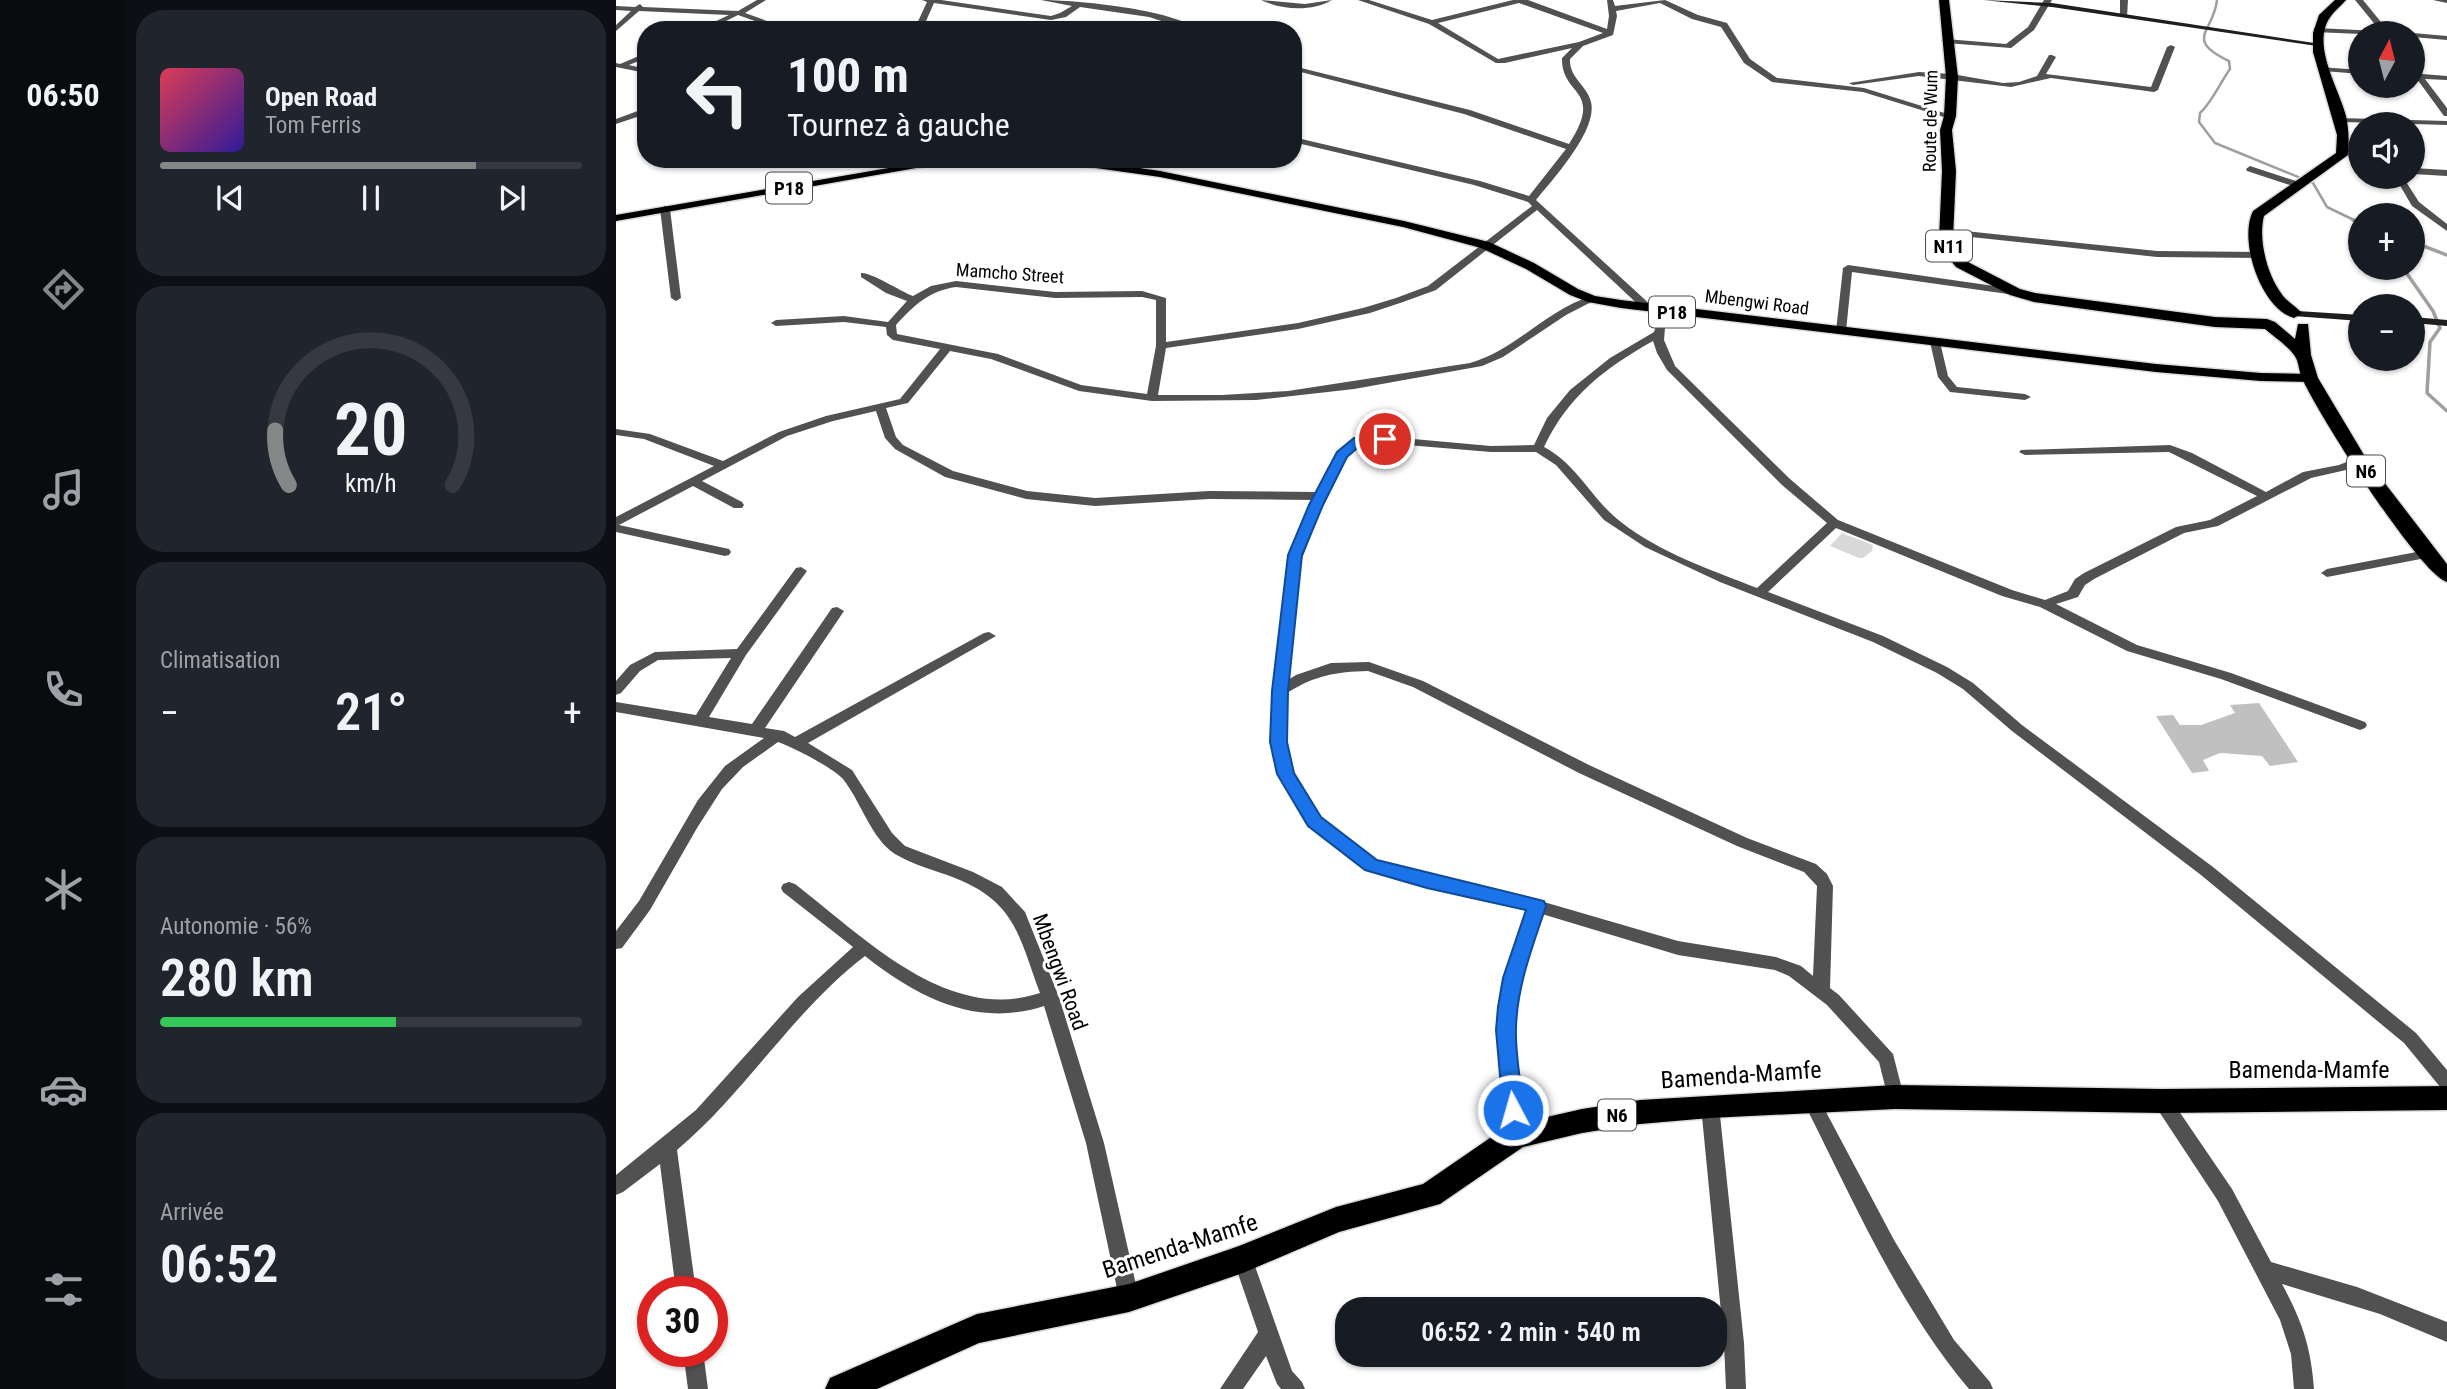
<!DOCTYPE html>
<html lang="fr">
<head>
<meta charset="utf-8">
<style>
  body { margin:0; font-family:"Roboto Condensed",sans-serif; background:#20242c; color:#f1f3f6; height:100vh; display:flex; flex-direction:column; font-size:26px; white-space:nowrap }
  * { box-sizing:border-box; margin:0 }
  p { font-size:23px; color:#9ea1a6 }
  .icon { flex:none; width:38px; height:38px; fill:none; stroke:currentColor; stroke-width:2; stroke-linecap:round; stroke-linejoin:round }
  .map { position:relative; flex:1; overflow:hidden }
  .details { display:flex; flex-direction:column; gap:10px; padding:10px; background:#0d0f14; width:490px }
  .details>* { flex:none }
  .banner { position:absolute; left:21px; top:21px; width:665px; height:147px; border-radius:28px; box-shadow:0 2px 5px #0004; background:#171b24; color:#f1f3f6; overflow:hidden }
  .needle { width:46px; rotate:7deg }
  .buttons { position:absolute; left:1732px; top:21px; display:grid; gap:14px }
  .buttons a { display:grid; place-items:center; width:77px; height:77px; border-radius:50%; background:#171b24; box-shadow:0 2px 5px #0004; font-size:35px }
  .speed { position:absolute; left:21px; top:1276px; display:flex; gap:14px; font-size:35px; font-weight:700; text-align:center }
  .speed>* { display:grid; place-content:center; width:91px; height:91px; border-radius:50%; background:#171b24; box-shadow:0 2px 5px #0004; line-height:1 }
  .speed .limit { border:10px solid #d22; background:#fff; color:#111 }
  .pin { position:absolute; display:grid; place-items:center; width:60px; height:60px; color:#fff; margin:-30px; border:4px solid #fff; border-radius:50%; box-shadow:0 2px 7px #0007 }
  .me { position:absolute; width:77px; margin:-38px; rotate:354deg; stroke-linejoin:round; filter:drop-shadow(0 0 5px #0008) }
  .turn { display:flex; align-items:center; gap:24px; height:147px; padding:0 35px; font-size:32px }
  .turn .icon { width:91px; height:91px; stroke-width:2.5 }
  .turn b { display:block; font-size:49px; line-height:60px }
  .big { font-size:52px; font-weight:600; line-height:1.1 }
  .details .tile { flex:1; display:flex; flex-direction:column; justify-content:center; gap:10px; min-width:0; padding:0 24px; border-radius:28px; background:#20242c }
  .details .dial { align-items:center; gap:0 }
  .dial svg { height:182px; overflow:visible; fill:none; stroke:#363941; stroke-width:7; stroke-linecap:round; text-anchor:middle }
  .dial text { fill:#f1f3f6; stroke:none }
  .song { display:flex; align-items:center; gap:21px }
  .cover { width:84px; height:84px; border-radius:10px; background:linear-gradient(135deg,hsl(350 70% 55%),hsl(250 70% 35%)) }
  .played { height:7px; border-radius:4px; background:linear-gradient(90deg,#858687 75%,#363941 75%) }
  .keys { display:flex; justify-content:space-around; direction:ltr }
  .heat { display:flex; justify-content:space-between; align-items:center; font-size:38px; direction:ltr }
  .charge { height:10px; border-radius:5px; background:linear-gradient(90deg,#34c759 56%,#363941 0) }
  .trip { position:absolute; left:719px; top:1297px; width:392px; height:70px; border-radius:28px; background:#171b24; box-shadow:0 2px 5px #0004; font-weight:600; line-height:70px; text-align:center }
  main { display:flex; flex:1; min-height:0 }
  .tabs { display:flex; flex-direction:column; width:126px; justify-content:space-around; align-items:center; background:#090b0e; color:#9ea1a6 }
  .tabs .icon { width:49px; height:49px }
  .tabs .active { color:#858687 }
  .tabs b { font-size:32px; color:#f1f3f6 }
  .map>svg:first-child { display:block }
  .green { fill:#d8d8d8 }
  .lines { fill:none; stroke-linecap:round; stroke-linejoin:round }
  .stream-far1 { stroke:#9f9f9f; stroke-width:2.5 }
  .stream { stroke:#9f9f9f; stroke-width:3.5 }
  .building { fill:#c0c0c0 }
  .primary-casing { stroke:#dbdbdb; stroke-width:3 }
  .highway-casing { stroke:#dbdbdb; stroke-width:3 }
  .street { fill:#515151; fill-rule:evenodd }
  .secondary { fill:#1e1e1e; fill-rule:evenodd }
  .primary { fill:#000; fill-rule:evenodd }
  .highway { fill:#000; fill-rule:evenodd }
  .route { fill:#1a73e8; stroke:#114b97; stroke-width:2 }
  .labels { text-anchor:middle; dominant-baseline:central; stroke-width:6; stroke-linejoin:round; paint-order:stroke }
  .far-street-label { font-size:18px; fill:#000; stroke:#fff }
  .shield { fill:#fff; stroke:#4c4c4c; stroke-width:2 }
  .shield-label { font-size:19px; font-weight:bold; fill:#000 }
  .street-label { font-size:21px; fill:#000; stroke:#fff }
  .near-street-label { font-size:24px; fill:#000; stroke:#fff }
</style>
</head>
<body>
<main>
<nav class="tabs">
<b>06:50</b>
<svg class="icon active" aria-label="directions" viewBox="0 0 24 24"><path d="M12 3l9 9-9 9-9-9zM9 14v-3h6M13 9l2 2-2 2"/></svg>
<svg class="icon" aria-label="music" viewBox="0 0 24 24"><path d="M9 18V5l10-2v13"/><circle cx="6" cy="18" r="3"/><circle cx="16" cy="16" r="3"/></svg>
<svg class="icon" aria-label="phone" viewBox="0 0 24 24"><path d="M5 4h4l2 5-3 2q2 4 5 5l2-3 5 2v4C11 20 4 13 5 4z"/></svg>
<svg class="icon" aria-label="climate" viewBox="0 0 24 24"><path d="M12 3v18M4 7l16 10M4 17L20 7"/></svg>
<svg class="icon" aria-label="car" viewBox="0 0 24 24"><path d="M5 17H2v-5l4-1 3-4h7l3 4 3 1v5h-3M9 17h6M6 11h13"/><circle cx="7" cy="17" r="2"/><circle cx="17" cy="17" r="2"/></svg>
<svg class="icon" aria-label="filters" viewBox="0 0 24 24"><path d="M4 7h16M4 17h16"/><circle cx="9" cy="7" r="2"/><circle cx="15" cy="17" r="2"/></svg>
</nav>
<section class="details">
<div class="tile">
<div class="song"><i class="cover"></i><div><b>Open Road</b><p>Tom Ferris</p></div></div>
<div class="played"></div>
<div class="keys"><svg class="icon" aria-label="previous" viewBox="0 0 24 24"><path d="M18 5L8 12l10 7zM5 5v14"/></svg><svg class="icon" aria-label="pause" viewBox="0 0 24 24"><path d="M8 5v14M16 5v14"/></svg><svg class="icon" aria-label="next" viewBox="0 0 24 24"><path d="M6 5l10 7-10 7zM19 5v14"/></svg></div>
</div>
<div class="tile dial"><svg viewBox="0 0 100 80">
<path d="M14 69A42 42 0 1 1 86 69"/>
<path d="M14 69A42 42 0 0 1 8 45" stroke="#858687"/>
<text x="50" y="56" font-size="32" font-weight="700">20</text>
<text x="50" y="72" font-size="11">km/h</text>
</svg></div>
<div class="tile"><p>Climatisation</p>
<div class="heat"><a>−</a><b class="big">21°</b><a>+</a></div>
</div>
<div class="tile"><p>Autonomie · 56%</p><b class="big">280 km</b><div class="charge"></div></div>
<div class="tile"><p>Arrivée</p><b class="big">06:52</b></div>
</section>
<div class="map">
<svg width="1831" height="1389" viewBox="0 0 1831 1389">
  <rect width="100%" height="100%" fill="#fff"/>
  <path class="green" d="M1226,533l31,12 -1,6 -9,7h-4l-29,-12z"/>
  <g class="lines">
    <path class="stream-far1" d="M1601,0c-3,32 -34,39 12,61l1,8c-10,14 -18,33 -30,44l-1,9 16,21 98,40 14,24 31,15"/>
    <g class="stream">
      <path d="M1737,220l8,3"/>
      <path d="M1797,242l34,13"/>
      <path d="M1787,268l30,43 7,17 -10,14 -3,51 20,18"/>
    </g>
  </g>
  <path class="building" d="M1643,703l39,59 -28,4 -8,-10 -42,-3 -17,7 6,11 -17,2 -36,-57 17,-1 7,10h21l34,-12 -5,-8z"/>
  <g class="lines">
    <g class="primary-casing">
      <g id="primary">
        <path d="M325,159h26l-351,62v-6z"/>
        <path d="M432,159h30l82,12 244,50 85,21 45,21 44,26 17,7 26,4 535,64 105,9 49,1 7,4 -7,4 -49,-1 -105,-9 -535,-64 -33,-6 -18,-7 -44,-26 -45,-21 -78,-21 -243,-50 -107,-15z"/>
      </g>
    </g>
    <g class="highway-casing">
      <g id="highway">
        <path d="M1323,0h10l9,77 -2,39 -4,14 4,41 -3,68 13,22 54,28 15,4 180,24 52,2 8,3 20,17 3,-15h10l3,31 7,23 49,82 80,104v18c-27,-7 -131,-171 -145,-204 -3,-6 -3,-14 -6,-20 -6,-11 -22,-21 -31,-29l-50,-2 -181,-25 -24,-7 -54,-28 -10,-12 -7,-16 3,-68 -2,-41 4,-14 2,-39z"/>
        <path d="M1719,0h11c-4,5 -11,10 -15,16 -21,28 8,72 15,100 3,14 3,25 2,39l-84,61c-6,23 3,58 17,77 5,8 14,13 21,20l-8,5c-33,-9 -56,-78 -41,-107l83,-58 1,-18 -24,-83v-19l6,-18z"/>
        <path d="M1279,1085l267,4 285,-3v24l-285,3 -267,-4 -185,9 -70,6 -58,9 -59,14 -83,57 -101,28 -96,41 -114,39 -150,31 -102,46h-52l5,-11 147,-64 152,-30 110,-38 97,-39 87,-23 83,-57 10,-3 66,-15 58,-9z"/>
      </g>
    </g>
    <g class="street">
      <path d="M141,0h9l-21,13 47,17h-12l-42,-15 -30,15h-11l32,-15 -90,-4 -23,20v-6l15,-14 -15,-1v-4l19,1 5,-3 3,3 95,4z"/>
      <path d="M306,0h19l110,16 9,-3 12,-7 -31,-6c35,0 131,9 158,30h-10l-40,-13 -69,-10 -14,10 -15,3 -117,-17 -12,27h-8l13,-28z"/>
      <path d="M645,0l44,4 27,-4c-20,12 -51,10 -71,0z"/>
      <path d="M742,0h11l63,20 81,-20h15l79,29 2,-13 -2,-16h6l2,6 50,-6 33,15 29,8 23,36 27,19 87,10 90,28 -7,2 -84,-26 -91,-10 -28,-19 -23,-36 -29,-8 -32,-16 -44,8 1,5 -4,19 -30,11 -13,13c-1,19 17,26 21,43 7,28 -38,77 -55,98l117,107v4h-8l-108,-101 -101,80 -33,12 -33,11 -72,16 -132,19 -8,47h64l66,-4 182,-28c46,-13 77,-54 122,-67l5,3 -31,16 -63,42 -21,9 -128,23 -98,11 -104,1 -73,-10 -88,-32 -41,-8 -42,52 -22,5 10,29 7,8 50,26 74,20 68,7 114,-7 107,1 12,-25 15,-21 26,-11 122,11 43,-1 13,-27 23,-28 40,-32 44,-26 7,-21 5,-3 5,3 -6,17 -1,12 11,26 115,113 48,41 174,70 33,10 23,-9 7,-12 9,-6 92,-46 34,-7 47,-24 -88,-44 -144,3 -6,-3 2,-2 149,-5 22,8 74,39 37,-20 36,-7 20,-8 4,2v4l-17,7 -35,8 -93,48 -34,7 -90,46 -9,6 -7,12 -22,7 81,41 94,28 134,49 2,3 -2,3 -5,2 -139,-51 -94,-28 -87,-44 -38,-11 -166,-68 -68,64 115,44 64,31 26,16 49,42 191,142 203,166 31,37v21l-6,-3 -37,-45 -203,-168 -189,-144 -49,-42 -26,-16 -64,-31 -153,-60 -75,-35 -41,-27 -48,-55 -20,-13h-45l-120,-10 -20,8 -11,17 -14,29 -28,73 -10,111 8,-5 35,-12 38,-1 54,19 166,84 158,73 69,26 11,10 6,12 -3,102 9,7 54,59 11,43 -3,5 -6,3 -6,-3 -10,-40 -52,-57 -38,-29 -14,-6 -97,-15 -136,-41 -21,64 -6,52 10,106 -2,6 -7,2 -7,-2 -2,-6 -10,-106 8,-52 23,-68 -163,-41 -55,-43 -32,-53 -6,-31 1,-51 13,-122 27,-69 -104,-1 -114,7 -69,-7 -81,-22 -50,-28 -10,-11 -9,-27 -43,10 -46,15 -85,45 40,21 2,3 -2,3h-8l-41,-22 -74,39 110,24 2,3 -2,3 -4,1 -109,-24v-15l98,-51 -70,-27 -28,-4v-6l34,5 73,27 56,-29 47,-16 74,-17 40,-50 -47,-9 -6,-5 -1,-8 -42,-5 -68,4 -5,-3 5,-3 68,-4 44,6 19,-21 -21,-8 -25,-16v-4c10,-1 39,18 52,23l18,-10 25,-5 99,11 87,-1 24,7v44l132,-19 65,-15 33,-10 32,-12 104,-80 -4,-4 -54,-17 -181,-43v-5l187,44 49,15 37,-47 -102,-35 -171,-44v-4l177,44 99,34c36,-56 -8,-47 -7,-86l10,-10 -67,15h-9l-67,-39zM903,3l84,30 -24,9 -81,17 -60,-36zM340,287l99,11 87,-1 14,3v46l-9,48 -66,-9 -83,-31 -101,-20 -1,-9c18,-20 33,-34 60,-38zM1037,341l4,12 10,17 115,115 45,38 -70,65c-45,-18 -97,-35 -136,-66 -29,-22 -44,-58 -77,-75 24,-51 61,-79 109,-106zM752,671l45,16 166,86 158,73 67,26 13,14 -4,90 -12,-10 -25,-9 -98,-16 -141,-41 -161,-40 -56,-42 -28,-45 -6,-31 1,-49c29,-18 48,-21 81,-22z"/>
      <path d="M1428,0h8l-18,30 -23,18 -65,-5 -4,-2 4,-2 60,5 22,-17z"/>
      <path d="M1504,0h8l-1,17 -7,-2z"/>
      <path d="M1739,0h8l27,33h-8z"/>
      <path d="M1817,0h14v3z"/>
      <path d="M1701,28l61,3 4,2 -21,1 -47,-2v-4z"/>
      <path d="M1795,33h2l34,3v4l-34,-3v-4z"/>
      <path d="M1555,45l4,2 -17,43 -4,2 -103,-14 -40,9 -92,-11 -66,9 -4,-2 70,-11 33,2 51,9 16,-1 18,-6 12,-21h3l4,2 -10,17 105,13 16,-40z"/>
      <path d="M30,53v5l-17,7 17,4v4l-30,-6v-4l4,1z"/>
      <path d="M1797,66l9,8 25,2v4l-22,-1 22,29v8h-3l-27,-37 -4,-1z"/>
      <path d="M1704,67l41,3v4l-38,-3h-3z"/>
      <path d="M27,109h3v5l-30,10v-5z"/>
      <path d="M1724,118l107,3v4l-104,-3h-3z"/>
      <path d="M1634,166l52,17 1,2 -7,2 -49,-16 -1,-2z"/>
      <path d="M1797,168l34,2v6l-34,-2z"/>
      <path d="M1779,177h8l16,25 28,22v7l-35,-25z"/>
      <path d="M49,206l5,3 11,89 -5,3 -5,-3 -11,-89z"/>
      <path d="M1330,229l211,22 103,1 5,3 -5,3 -103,-1 -214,-23 -2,-2z"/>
      <path d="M1232,265l167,24 5,3 -5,3 -163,-23 -6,59 -5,3 -5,-3 7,-63z"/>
      <path d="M1319,339l5,3 8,34 9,11 68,7 6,3 -6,3 -75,-8 -12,-15 -8,-35z"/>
      <path d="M1811,550l4,1 2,3 -2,3 -104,20 -6,-4 6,-4z"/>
      <path d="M185,567l6,4 -61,84 -37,62 43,7 80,-116 5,-1 7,4 -79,117 19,3 11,6 189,-104 5,-1 7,4 -188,107 44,27 40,63 13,13 68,26 29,15 23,25 34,85 45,146 35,155 -3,7 -7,3 -7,-3 -3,-7 -33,-155 -42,-137c-67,22 -126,-8 -179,-50 -72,55 -119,136 -188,194l19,142h-20l-16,-128 -37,28 -7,3v-20l80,-65 102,-113 55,-50 -70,-55 -2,-4 2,-4 6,-2 6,2c68,52 152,140 245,109 -21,-56 -24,-91 -85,-115 -18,-7 -44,-14 -60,-24 -23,-14 -35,-54 -52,-75 -10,-11 -50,-32 -65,-37l-35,25 -21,22 -25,39 -47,82 -28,38 -6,1v-18l23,-30 59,-101 27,-34 39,-28 -148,-26v-10l80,13 35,-57 -73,2 -18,11 -19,22 -5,2v-14l14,-16 25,-13 82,-3 59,-81z"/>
      <path d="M1195,1092l6,3 77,145 60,100 36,42 3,7h-24c-70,-83 -115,-187 -164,-284l-3,-5 3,-5z"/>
      <path d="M1546,1093l6,2 64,94 39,73 86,25 90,35v20l-67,-28 -98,-30c20,37 29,63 32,105h-20l-3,-35 -11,-34 -62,-119 -62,-94 -3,-6 3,-6z"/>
      <path d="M1094,1098l6,2 3,6 25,237 2,46h-20l-2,-46 -23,-237 3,-6z"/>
      <path d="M627,1250l7,2 42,119 10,11 3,7h-24l-4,-5 -11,-28 -23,33h-23l38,-57 -25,-73 3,-7z"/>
      <path d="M67,1351h20l5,38h-20z"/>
    </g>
    <g class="secondary">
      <path d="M1367,0l69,3 269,41 -4,2 -265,-39z"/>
      <path d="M1681,311l64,4v6l-68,-5 -1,-2z"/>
      <path d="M1797,317l34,3v6l-34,-3z"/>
    </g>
    <use href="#primary" class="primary"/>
    <use href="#highway" class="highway"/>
  </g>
  <path class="route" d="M769,435l5,1v5l-28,3 -15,13 -24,48 -21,50 -14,136 -1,51 7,31 27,44 56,43 167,41 2,5c-13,40 -29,79 -30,122 -1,27 5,55 8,82l-3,6 -8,3 -7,-3 -3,-6 -7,-80 2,-23 5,-29 23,-68 -99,-22 -62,-18 -57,-44 -31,-52 -7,-32 2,-51 16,-136 21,-50 28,-53 17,-14z"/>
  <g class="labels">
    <g class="far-street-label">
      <text transform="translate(1314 121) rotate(-89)">Route de Wum</text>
      <text transform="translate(394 273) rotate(4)">Mamcho Street</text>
      <text transform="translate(1141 302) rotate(7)">Mbengwi Road</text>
    </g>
    <g class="shield">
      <rect x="150" y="172.5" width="46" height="31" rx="5"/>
      <rect x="1310" y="230.5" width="46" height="31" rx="5"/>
      <rect x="1033" y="296.5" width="46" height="31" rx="5"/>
      <rect x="1731" y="455.5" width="38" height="31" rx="5"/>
      <rect x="982" y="1099.5" width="38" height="31" rx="5"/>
    </g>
    <g class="shield-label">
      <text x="173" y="188">P18</text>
      <text x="1333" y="246">N11</text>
      <text x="1056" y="312">P18</text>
      <text x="1750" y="471">N6</text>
      <text x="1001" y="1115">N6</text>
    </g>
    <g class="street-label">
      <text transform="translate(444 972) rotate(70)">Mbengwi Road</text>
    </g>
    <g class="near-street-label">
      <text x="1693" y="1070">Bamenda-Mamfe</text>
      <text transform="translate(1125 1075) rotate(-4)">Bamenda-Mamfe</text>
      <text transform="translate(564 1246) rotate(-18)">Bamenda-Mamfe</text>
    </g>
  </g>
</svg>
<div class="buttons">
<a><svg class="needle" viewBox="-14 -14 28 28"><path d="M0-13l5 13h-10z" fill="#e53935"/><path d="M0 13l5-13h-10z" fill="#9ea1a6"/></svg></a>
<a><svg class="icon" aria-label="sound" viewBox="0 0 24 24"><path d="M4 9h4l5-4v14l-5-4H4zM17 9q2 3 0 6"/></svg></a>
<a>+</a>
<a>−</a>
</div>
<div class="speed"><div class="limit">30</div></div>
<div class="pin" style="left:769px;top:439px;background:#d93025"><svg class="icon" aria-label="arrive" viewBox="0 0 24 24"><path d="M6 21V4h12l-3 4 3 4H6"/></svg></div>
<svg class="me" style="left:897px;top:1110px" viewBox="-20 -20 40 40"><circle r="17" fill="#1a73e8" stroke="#fff" stroke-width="3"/><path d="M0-11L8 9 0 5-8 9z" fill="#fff"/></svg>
<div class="trip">06:52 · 2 min · 540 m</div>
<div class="banner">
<div class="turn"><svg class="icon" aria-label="left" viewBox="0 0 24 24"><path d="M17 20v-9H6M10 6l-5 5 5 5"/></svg><div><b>100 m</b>Tournez à gauche</div></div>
</div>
</div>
</main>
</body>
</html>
